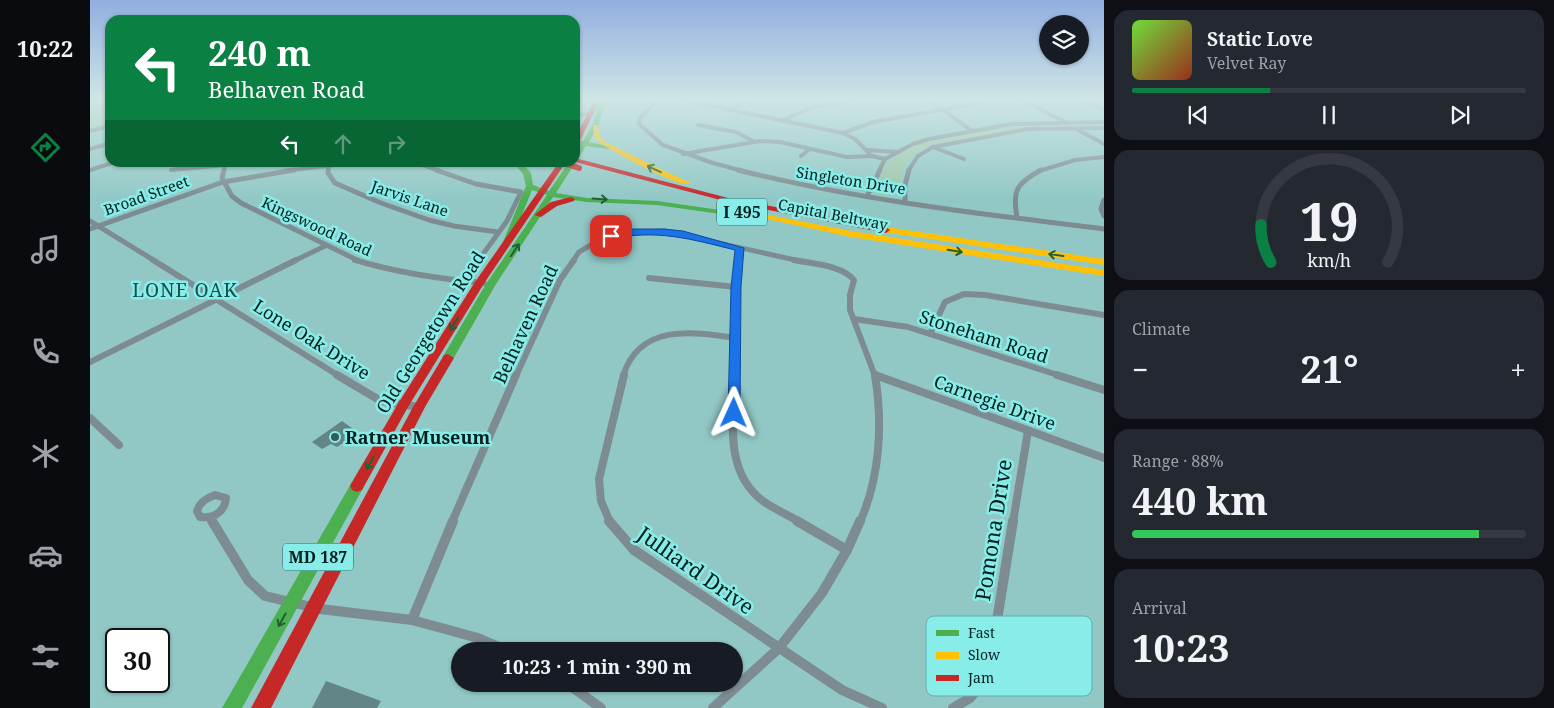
<!DOCTYPE html>
<html lang="en">
<head>
<meta charset="utf-8">
<style>
  body { margin:0; font-family:"Noto Serif",serif; background:#242831; color:#f1f3f6; height:100vh; display:flex; flex-direction:column; font-size:19px; white-space:nowrap }
  * { box-sizing:border-box; margin:0 }
  p { font-size:16px; color:#9ea1a6 }
  .icon { flex:none; width:28px; height:28px; fill:none; stroke:currentColor; stroke-width:2; stroke-linecap:round; stroke-linejoin:round }
  .map { position:relative; flex:1; overflow:hidden }
  .drawer { display:flex; flex-direction:column; gap:10px; padding:10px; background:#0d0f14; width:450px }
  .drawer>* { flex:none }
  .banner { position:absolute; left:15px; top:15px; width:475px; height:152px; border-radius:15px; box-shadow:0 1px 4px #0004; background:#0b8043; color:#fff; overflow:hidden }
  .buttons { position:absolute; left:949px; top:15px; display:grid; gap:10px }
  .buttons a { display:grid; place-items:center; width:50px; height:50px; border-radius:50%; background:#171b24; box-shadow:0 1px 4px #0004; font-size:25px }
  .speed { position:absolute; left:15px; top:628px; display:flex; gap:10px; font-size:25px; font-weight:700; text-align:center }
  .speed>* { display:grid; place-content:center; width:65px; height:65px; border-radius:50%; background:#171b24; box-shadow:0 1px 4px #0004; line-height:1 }
  .speed .limit { border:2px solid #111; border-radius:8px; background:#fff; color:#111 }
  .pin { position:absolute; display:grid; place-items:center; width:42px; height:42px; color:#fff; margin:-21px; border-radius:10px; box-shadow:0 2px 8px #0006 }
  .me { position:absolute; width:55px; margin:-28px; rotate:1deg; stroke-linejoin:round; filter:drop-shadow(0 0 4px #0008) }
  .turn { display:flex; align-items:center; gap:18px; height:105px; padding:0 20px; font-size:22px }
  .turn .icon { width:65px; height:65px; stroke-width:2.5 }
  .turn b { display:block; font-size:35px; line-height:42px }
  .lanes { display:flex; align-items:center; height:48px; padding:0 20px; background:#0003; justify-content:center; gap:25px; direction:ltr }
  .lanes .off { opacity:.35 }
  .big { font-size:38px; font-weight:700; line-height:1.1 }
  .drawer .widget { flex:1; display:flex; flex-direction:column; justify-content:center; gap:8px; min-width:0; padding:0 18px; border-radius:15px; background:#242831 }
  .drawer .dial { align-items:center; gap:0 }
  .dial svg { height:130px; overflow:visible; fill:none; stroke:#363941; stroke-width:7; stroke-linecap:round; text-anchor:middle }
  .dial text { fill:#f1f3f6; stroke:none }
  .song { display:flex; align-items:center; gap:15px }
  .cover { width:60px; height:60px; border-radius:8px; background:linear-gradient(135deg,hsl(100 70% 55%),hsl(10 70% 35%)) }
  .played { height:5px; border-radius:2px; background:linear-gradient(90deg,#0b8043 35%,#363941 35%) }
  .keys { display:flex; justify-content:space-around; direction:ltr }
  .heat { display:flex; justify-content:space-between; align-items:center; font-size:28px; direction:ltr }
  .charge { height:8px; border-radius:4px; background:linear-gradient(90deg,#34c759 88%,#363941 0) }
  .trip { position:absolute; left:361px; top:642px; width:292px; height:50px; border-radius:25px; background:#171b24; box-shadow:0 1px 4px #0004; font-weight:700; line-height:50px; text-align:center }
  main { display:flex; flex:1; min-height:0 }
  .tab-bar { display:flex; flex-direction:column; width:90px; justify-content:space-around; align-items:center; background:#090b0e; color:#9ea1a6 }
  .tab-bar .icon { width:35px; height:35px }
  .tab-bar .on { color:#0b8043 }
  .tab-bar b { font-size:22px; color:#f1f3f6 }
  .map>svg:first-child { display:block }
  .green { fill:#9ec6a9 }
  .building { fill:#628587 }
  .lines { fill:none; stroke-linecap:round; stroke-linejoin:round }
  .street-far4 { stroke:#7d8c92; stroke-width:4 }
  .street-far3 { stroke:#7d8c92; stroke-width:5 }
  .street-far2 { stroke:#7d8c92; stroke-width:6 }
  .street-far1 { stroke:#7d8c92; stroke-width:8 }
  .street { stroke:#7d8c92; stroke-width:10 }
  .fast { fill:#4caf50; fill-rule:evenodd }
  .slow { fill:#ffc107; fill-rule:evenodd }
  .jam { fill:#c62828; fill-rule:evenodd }
  .jam-bridge { stroke:#c62828; stroke-width:6 }
  .oneway { stroke:#226034 }
  .route { fill:#1a73e8; stroke:#114b97 }
  .poi-dot { fill:#335a59; stroke:#88ece8; stroke-width:2 }
  .labels { text-anchor:middle; dominant-baseline:central; stroke-width:5; stroke-linejoin:round; paint-order:stroke }
  .far-street-label { font-size:15px; fill:#001f1e; stroke:#88ece8 }
  .shield { fill:#88ece8; stroke:#295c5b; stroke-width:1 }
  .shield-label { font-size:16px; font-weight:bold; fill:#001f1e }
  .street-label { font-size:18px; fill:#001f1e; stroke:#88ece8 }
  .poi-label { font-size:18px; font-weight:bold; fill:#001f1e; stroke:#88ece8; text-anchor:start }
  .neighbourhood-label { font-size:19px; letter-spacing:1px; fill:#164e4c; stroke:#88ece8 }
  .near-street-label { font-size:21px; fill:#001f1e; stroke:#88ece8 }
  .key { fill:#88ece8; stroke:#5faeab; stroke-width:1 }
  .key-label { font-size:14px; fill:#001f1e }
</style>
</head>
<body>
<main>
<nav class="tab-bar">
<b>10:22</b>
<svg class="icon on" aria-label="directions" viewBox="0 0 24 24"><path d="M12 3l9 9-9 9-9-9zM9 14v-3h6M13 9l2 2-2 2"/></svg>
<svg class="icon" aria-label="music" viewBox="0 0 24 24"><path d="M9 18V5l10-2v13"/><circle cx="6" cy="18" r="3"/><circle cx="16" cy="16" r="3"/></svg>
<svg class="icon" aria-label="phone" viewBox="0 0 24 24"><path d="M5 4h4l2 5-3 2q2 4 5 5l2-3 5 2v4C11 20 4 13 5 4z"/></svg>
<svg class="icon" aria-label="climate" viewBox="0 0 24 24"><path d="M12 3v18M4 7l16 10M4 17L20 7"/></svg>
<svg class="icon" aria-label="car" viewBox="0 0 24 24"><path d="M5 17H2v-5l4-1 3-4h7l3 4 3 1v5h-3M9 17h6M6 11h13"/><circle cx="7" cy="17" r="2"/><circle cx="17" cy="17" r="2"/></svg>
<svg class="icon" aria-label="filters" viewBox="0 0 24 24"><path d="M4 7h16M4 17h16"/><circle cx="9" cy="7" r="2"/><circle cx="15" cy="17" r="2"/></svg>
</nav>
<div class="map">
<svg width="1014" height="708" viewBox="0 0 1014 708">
  <rect width="100%" height="100%" fill="#91c8c6"/>
  <g class="green">
    <path d="M0,100h20v25l-20,5z"/>
    <path d="M973,124l4,3 -40,1 -90,16c-31,11 -35,20 -38,52l-19,-1 -5,-3c4,-12 9,-29 20,-36 34,-24 126,-31 168,-32z"/>
  </g>
  <g class="building">
    <path d="M252,421l17,12 -22,14 -6,-3 -9,5 -10,-7z"/>
    <path d="M236,681l55,20 -4,7h-65z"/>
  </g>
  <g class="lines">
    <g class="street-far4">
      <path d="M568,100l-18,18 -1,6 24,21 50,18 30,8"/>
      <path d="M594,100l159,33 12,6 17,17"/>
      <path d="M840,100l42,31"/>
      <path d="M933,100l44,23"/>
      <path d="M990,100l24,9"/>
      <path d="M639,109l22,-9"/>
      <path d="M485,116l17,-3"/>
      <path d="M692,121l28,-13 43,-8"/>
      <path d="M608,125l38,7 17,9"/>
      <path d="M988,130l26,14"/>
      <path d="M0,131l20,-5"/>
      <path d="M753,133l30,-11 101,-18 11,-4"/>
      <path d="M843,147l31,12"/>
      <path d="M0,149l20,-6"/>
      <path d="M778,150l29,2"/>
      <path d="M593,154l77,-13 20,1 67,15 25,-1 13,3"/>
      <path d="M711,156l9,-7"/>
      <path d="M128,162l-47,8 54,-5"/>
      <path d="M324,162l26,9"/>
      <path d="M0,170l25,-8"/>
      <path d="M134,171l2,-9"/>
      <path d="M194,171l76,-9"/>
      <path d="M238,171l1,-5"/>
      <path d="M789,171l6,-12 28,-15 16,-5 83,-15 92,-2"/>
      <path d="M818,171l10,-15 15,-9 94,-18 77,-1"/>
      <path d="M949,171l36,-11 29,-3"/>
    </g>
    <g class="street-far3">
      <path d="M134,170l-2,8 10,18 9,7 118,58"/>
      <path d="M238,170v3l7,10 46,20 48,17 25,6 44,6"/>
      <path d="M346,170l40,14 45,8 -14,29 -29,40"/>
      <path d="M648,170c120,30 244,44 366,59"/>
      <path d="M777,196l13,-26"/>
      <path d="M1014,200l-3,9 3,7"/>
      <path d="M815,202v-17l4,-15"/>
      <path d="M927,217c-5,-27 0,-34 24,-47"/>
      <path d="M0,221l65,40"/>
      <path d="M0,229l133,-47 71,-12"/>
      <path d="M204,261l31,-15"/>
      <path d="M483,261l6,-9 22,-13 20,-6 43,-2 136,30"/>
      <path d="M649,261l1,-13"/>
    </g>
    <g class="street-far2">
      <path d="M63,260l186,116"/>
      <path d="M265,260c43,13 85,19 129,23"/>
      <path d="M704,260c19,4 48,5 60,20l-4,15v15l25,66"/>
      <path d="M559,278l87,9"/>
      <path d="M375,280l14,-20"/>
      <path d="M764,319l54,8 153,49"/>
      <path d="M840,334l15,-32 19,-8 21,1 119,20"/>
      <path d="M0,362l206,-102"/>
      <path d="M785,375l4,1"/>
      <path d="M426,376l44,-96 14,-20"/>
      <path d="M533,376c16,-52 68,-45 112,-38"/>
      <path d="M644,376l2,-89 3,-27"/>
    </g>
    <g class="street-far1">
      <path d="M247,375l44,26 38,6"/>
      <path d="M644,375c0,43 -11,96 29,126 11,8 25,14 37,21"/>
      <path d="M785,375l229,83"/>
      <path d="M967,375l47,15"/>
      <path d="M0,418l29,27"/>
      <path d="M125,495l11,3c-1,14 -13,21 -26,19l-3,-6c3,-9 9,-13 18,-16z"/>
      <path d="M119,517l3,5"/>
      <path d="M362,522l64,-147"/>
      <path d="M520,522l-9,-21 -2,-22 25,-104"/>
      <path d="M770,522c20,-45 23,-98 15,-147"/>
      <path d="M923,522l15,-91"/>
    </g>
    <g class="street">
      <path d="M122,521l36,59 17,16 55,13 92,11 66,18 30,13"/>
      <path d="M519,521l25,29 208,140 40,18"/>
      <path d="M707,521l50,29"/>
      <path d="M322,620l41,-99"/>
      <path d="M478,684l33,24"/>
      <path d="M623,708l66,-60 43,-55 25,-43 13,-29"/>
      <path d="M863,708l17,-10 18,-22 25,-155"/>
    </g>
    <g class="fast">
      <path d="M511,100h6l-9,26 -9,16 23,5 -3,2 -23,-3 -30,47 31,5 70,3 70,10 4,2 -4,2 -70,-10 -70,-3 -34,-5 -57,87 -44,77h-8l-2,-3 44,-74 61,-89 -15,-5 -21,52 -1,2h-6l-1,-2 23,-56 -3,-12 -10,-12h8l10,11 2,12 16,6 20,-29h6v-9l5,-8 -5,-1v-4l8,1 9,-15z"/>
      <path d="M267,480l5,2 2,4 -2,4 -120,218h-20l130,-226z"/>
    </g>
    <g class="slow">
      <path d="M503,125h4l3,11 4,5 50,25 37,17c-10,7 -78,-32 -91,-40l-6,-6z"/>
      <path d="M493,129l3,2 -1,1 -10,4v-4z"/>
      <path d="M627,205l134,26 253,39v6l-253,-39 -131,-28 -4,-2z"/>
      <path d="M796,227l218,32v6l-221,-33v-4z"/>
    </g>
    <g class="jam">
      <path d="M503,103l5,1 -20,41 -3,2v-9z"/>
      <path d="M485,158l157,41 154,28 4,3 -4,3 -154,-30 -157,-41z"/>
      <path d="M469,162h7l-81,120 -77,125 -46,83 -5,2 -5,-2 -2,-4 2,-4 47,-80 76,-120z"/>
      <path d="M481,197l4,2 -1,2 -17,5 -16,11 -7,-2 17,-13z"/>
      <path d="M358,354l6,4 -29,49 -154,301h-20l162,-301 31,-52z"/>
    </g>
    <path class="jam-bridge" d="M471,162l18,6"/>
  </g>
  <defs><path id="oneway-shaft" d="M-6 0H5M1.5-3L5.5 0L1.5 3" fill="none" stroke-width="1.6" stroke-linecap="round" stroke-linejoin="round" transform="scale(1.25)"/></defs>
  <g class="oneway">
    <use href="#oneway-shaft" transform="translate(564 169) rotate(-155)"/>
    <use href="#oneway-shaft" transform="translate(510 199) rotate(4)"/>
    <use href="#oneway-shaft" transform="translate(425 250) rotate(-56)"/>
    <use href="#oneway-shaft" transform="translate(865 251) rotate(9)"/>
    <use href="#oneway-shaft" transform="translate(966 255) rotate(-172)"/>
    <use href="#oneway-shaft" transform="translate(364 324) rotate(122)"/>
    <use href="#oneway-shaft" transform="translate(280 463) rotate(119)"/>
    <use href="#oneway-shaft" transform="translate(192 620) rotate(119)"/>
  </g>
  <linearGradient id="sky" x2="0" y2="1"><stop stop-color="#92aee0"/><stop offset="0.5" stop-color="#cee6e5"/><stop offset="1" stop-color="#cee6e5" stop-opacity="0"/></linearGradient>
  <rect width="1014" height="199" fill="url(#sky)"/>
  <path class="route" d="M541,229h33l19,2 61,17 -3,39 -1,126 -2,4h-9l-1,-4 3,-126 4,-37c-44,-11 -78,-21 -124,-11l-4,-3z"/>
  <circle class="poi-dot" cx="245" cy="437" r="5"/>
  <g class="labels">
    <g class="far-street-label">
      <text transform="translate(761 180) rotate(9)">Singleton Drive</text>
      <text transform="translate(56 195) rotate(-20)">Broad Street</text>
      <text transform="translate(320 198) rotate(19)">Jarvis Lane</text>
      <text transform="translate(743 214) rotate(11)">Capital Beltway</text>
      <text transform="translate(227 226) rotate(25)">Kingswood Road</text>
    </g>
    <g class="shield">
      <rect x="627" y="198.5" width="50" height="27" rx="4"/>
      <rect x="193" y="543.5" width="70" height="27" rx="4"/>
    </g>
    <g class="shield-label">
      <text x="652" y="212">I 495</text>
      <text x="228" y="557">MD 187</text>
    </g>
    <g class="street-label">
      <text transform="translate(435 324) rotate(-65)">Belhaven Road</text>
      <text transform="translate(340 332) rotate(-58)">Old Georgetown Road</text>
      <text transform="translate(894 336) rotate(18)">Stoneham Road</text>
      <text transform="translate(222 339) rotate(32)">Lone Oak Drive</text>
      <text transform="translate(905 402) rotate(20)">Carnegie Drive</text>
    </g>
    <g class="poi-label">
      <text x="255" y="437">Ratner Museum</text>
    </g>
    <g class="neighbourhood-label">
      <text x="95" y="290">LONE OAK</text>
    </g>
    <g class="near-street-label">
      <text transform="translate(903 530) rotate(-81)">Pomona Drive</text>
      <text transform="translate(606 570) rotate(35)">Julliard Drive</text>
    </g>
  </g>
  <rect x="836" y="616" width="166" height="80" rx="8" class="key"/>
  <rect x="846" y="630" width="23" height="6" fill="#4caf50"/>
  <rect x="846" y="652" width="23" height="7" fill="#ffc107"/>
  <rect x="846" y="675" width="23" height="6" fill="#c62828"/>
  <g class="key-label">
    <text x="878" y="638">Fast</text>
    <text x="878" y="660">Slow</text>
    <text x="878" y="683">Jam</text>
  </g>
</svg>
<div class="buttons">
<a><svg class="icon" aria-label="layers" viewBox="0 0 24 24"><path d="M12 4l9 5-9 5-9-5zM3 14l9 5 9-5"/></svg></a>
</div>
<div class="speed"><div class="limit">30</div></div>
<div class="pin" style="left:521px;top:236px;background:#d93025"><svg class="icon" aria-label="arrive" viewBox="0 0 24 24"><path d="M6 21V4h12l-3 4 3 4H6"/></svg></div>
<svg class="me" style="left:644px;top:413px" viewBox="-20 -20 40 40"><path d="M0-17L14 15 0 8-14 15z" fill="#1a73e8" stroke="#fff" stroke-width="4"/></svg>
<div class="trip">10:23 · 1 min · 390 m</div>
<div class="banner">
<div class="turn"><svg class="icon" aria-label="left" viewBox="0 0 24 24"><path d="M17 20v-9H6M10 6l-5 5 5 5"/></svg><div><b>240 m</b>Belhaven Road</div></div>
<div class="lanes"><svg class="icon" aria-label="left" viewBox="0 0 24 24"><path d="M17 20v-9H6M10 6l-5 5 5 5"/></svg><svg class="icon off" aria-label="ahead" viewBox="0 0 24 24"><path d="M12 20V5M6 11l6-6 6 6"/></svg><svg class="icon off" aria-label="right" viewBox="0 0 24 24"><path d="M7 20v-9h11M14 6l5 5-5 5"/></svg></div>
</div>
</div>
<section class="drawer">
<div class="widget">
<div class="song"><i class="cover"></i><div><b>Static Love</b><p>Velvet Ray</p></div></div>
<div class="played"></div>
<div class="keys"><svg class="icon" aria-label="previous" viewBox="0 0 24 24"><path d="M18 5L8 12l10 7zM5 5v14"/></svg><svg class="icon" aria-label="pause" viewBox="0 0 24 24"><path d="M8 5v14M16 5v14"/></svg><svg class="icon" aria-label="next" viewBox="0 0 24 24"><path d="M6 5l10 7-10 7zM19 5v14"/></svg></div>
</div>
<div class="widget dial"><svg viewBox="0 0 100 80">
<path d="M14 69A42 42 0 1 1 86 69"/>
<path d="M14 69A42 42 0 0 1 8 46" stroke="#0b8043"/>
<text x="50" y="56" font-size="32" font-weight="700">19</text>
<text x="50" y="72" font-size="11">km/h</text>
</svg></div>
<div class="widget"><p>Climate</p>
<div class="heat"><a>−</a><b class="big">21°</b><a>+</a></div>
</div>
<div class="widget"><p>Range · 88%</p><b class="big">440 km</b><div class="charge"></div></div>
<div class="widget"><p>Arrival</p><b class="big">10:23</b></div>
</section>
</main>
</body>
</html>
